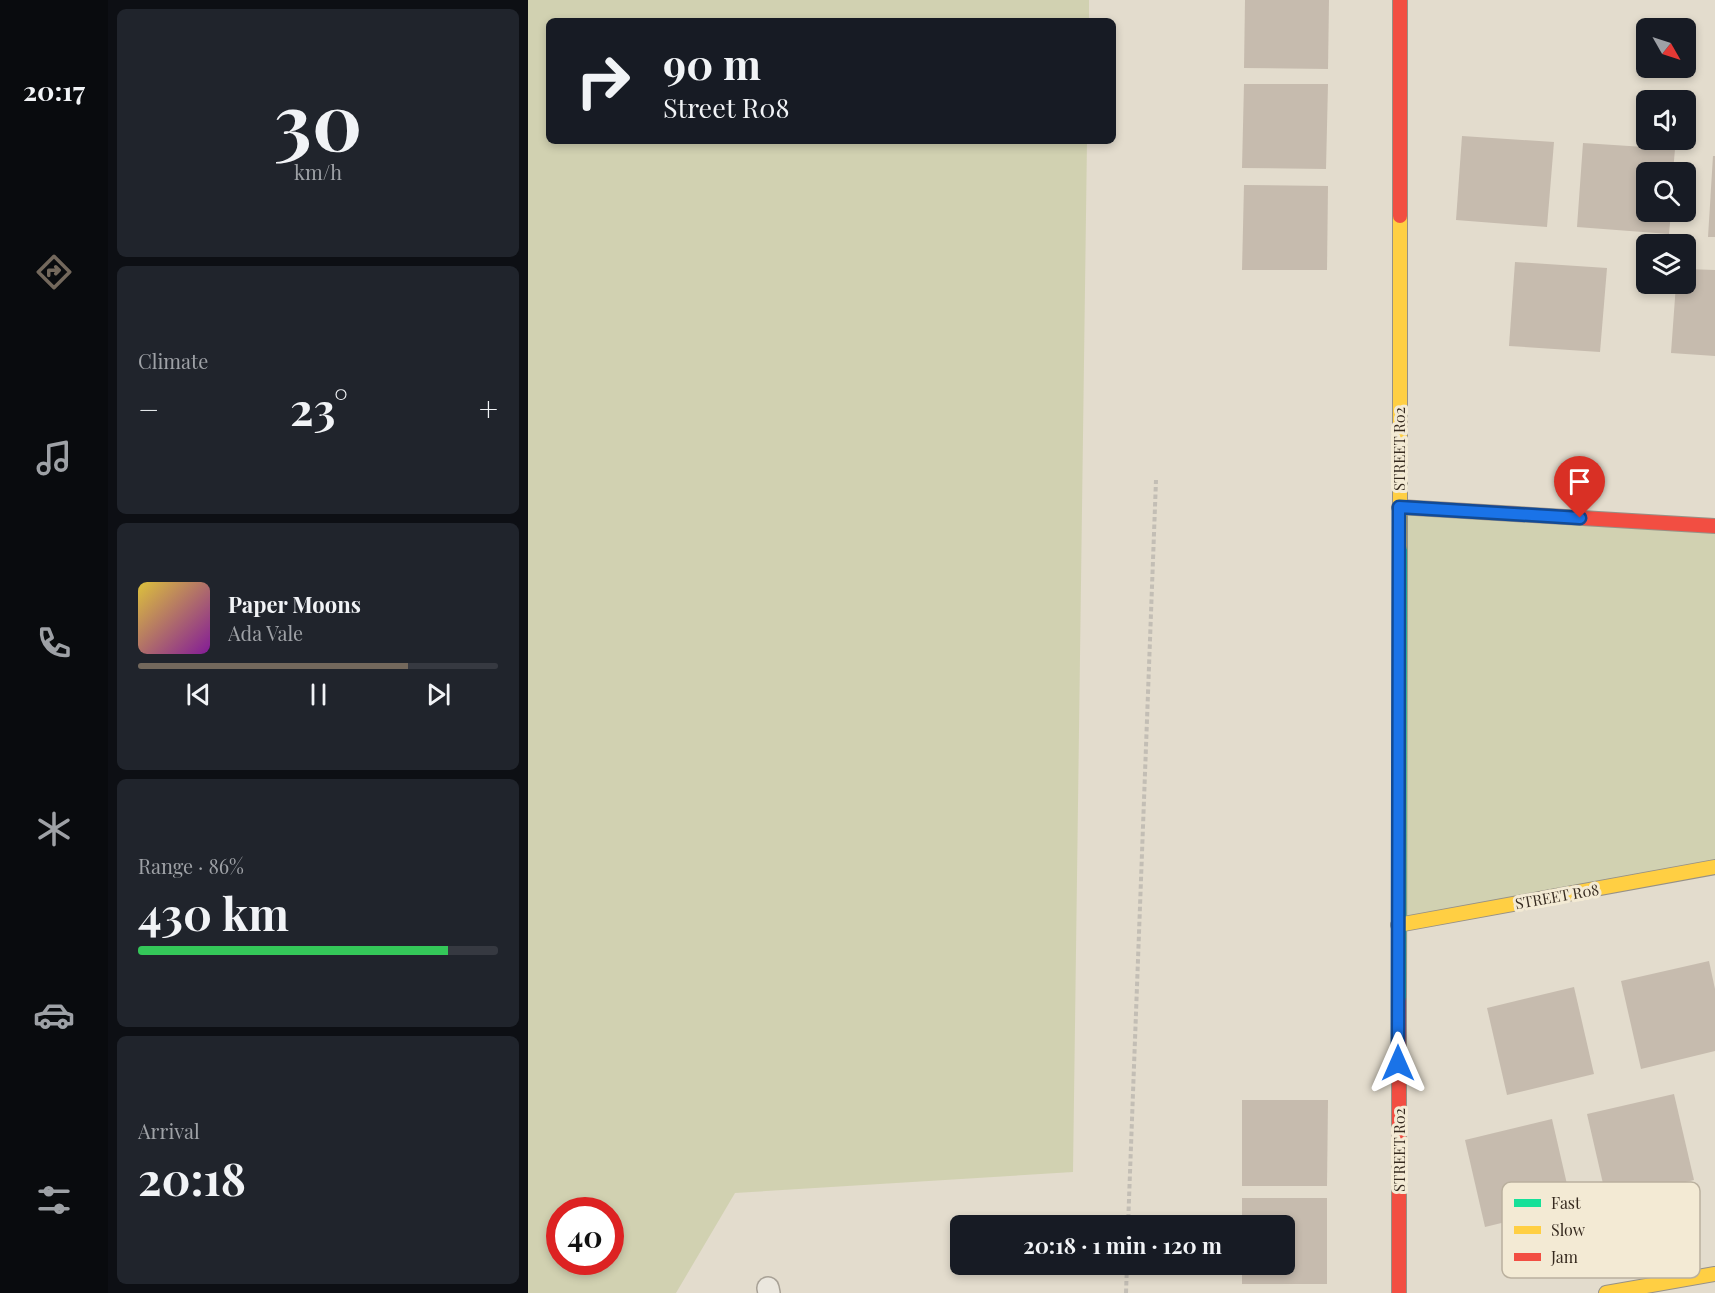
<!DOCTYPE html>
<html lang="en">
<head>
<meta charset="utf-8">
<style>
  body { margin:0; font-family:"Playfair Display",serif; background:#20242c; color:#f1f3f6; height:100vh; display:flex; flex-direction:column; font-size:22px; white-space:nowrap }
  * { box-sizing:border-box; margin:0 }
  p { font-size:20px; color:#9ea1a6 }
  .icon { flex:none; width:33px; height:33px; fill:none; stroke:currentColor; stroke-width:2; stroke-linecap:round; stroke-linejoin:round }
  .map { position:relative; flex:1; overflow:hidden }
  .panel { display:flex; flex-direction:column; gap:9px; padding:9px; background:#0d0f14; width:420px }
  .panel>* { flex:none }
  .top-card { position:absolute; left:18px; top:18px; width:570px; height:126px; border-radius:9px; box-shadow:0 3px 9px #0003; background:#171b24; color:#f1f3f6; overflow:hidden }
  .needle { width:39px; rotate:129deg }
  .tools { position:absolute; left:1108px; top:18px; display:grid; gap:12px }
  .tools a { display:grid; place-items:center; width:60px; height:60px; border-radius:9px; background:#171b24; box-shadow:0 3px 9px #0003; font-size:30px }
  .speed { position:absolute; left:18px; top:1197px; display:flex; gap:12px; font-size:30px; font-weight:700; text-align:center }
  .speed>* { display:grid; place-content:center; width:78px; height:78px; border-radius:50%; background:#171b24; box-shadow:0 3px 9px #0003; line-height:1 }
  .speed .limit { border:9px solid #d22; background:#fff; color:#111 }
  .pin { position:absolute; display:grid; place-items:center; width:51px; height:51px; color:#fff; margin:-62px -26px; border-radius:50% 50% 50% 0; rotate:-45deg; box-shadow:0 0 6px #0007 }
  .pin .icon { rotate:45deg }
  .me { position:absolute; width:66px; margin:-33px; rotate:0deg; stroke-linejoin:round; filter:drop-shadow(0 0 4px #0008) }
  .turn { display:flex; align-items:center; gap:21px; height:126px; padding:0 18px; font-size:27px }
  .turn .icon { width:78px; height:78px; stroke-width:2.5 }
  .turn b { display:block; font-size:42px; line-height:51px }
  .big { font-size:45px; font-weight:700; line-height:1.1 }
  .panel .tile { flex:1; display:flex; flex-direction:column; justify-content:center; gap:9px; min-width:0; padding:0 21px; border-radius:9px; background:#20242c }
  .panel .dial { align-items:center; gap:0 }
  .dial b { font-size:78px; line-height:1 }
  .song { display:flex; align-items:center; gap:18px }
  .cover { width:72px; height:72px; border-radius:9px; background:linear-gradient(135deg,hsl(50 70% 55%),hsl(290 70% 35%)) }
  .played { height:6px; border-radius:3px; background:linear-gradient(90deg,#73685c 75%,#363941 75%) }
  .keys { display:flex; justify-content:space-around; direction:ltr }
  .heat { display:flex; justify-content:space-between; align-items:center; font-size:33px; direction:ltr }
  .charge { height:9px; border-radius:4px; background:linear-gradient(90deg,#34c759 86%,#363941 0) }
  .trip { position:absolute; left:422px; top:1215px; width:345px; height:60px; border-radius:9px; background:#171b24; box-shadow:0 3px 9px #0003; font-weight:700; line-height:60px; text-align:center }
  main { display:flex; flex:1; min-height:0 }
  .dock { display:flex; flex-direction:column; width:108px; justify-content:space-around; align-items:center; background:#090b0e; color:#9ea1a6 }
  .dock .icon { width:42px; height:42px }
  .dock .active { color:#73685c }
  .dock b { font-size:27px; color:#f1f3f6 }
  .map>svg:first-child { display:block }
  .green { fill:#d1d1b1; fill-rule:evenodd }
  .building { fill:#c6bbae }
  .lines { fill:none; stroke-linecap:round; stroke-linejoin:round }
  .lane-casing { stroke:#a8a196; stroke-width:24 }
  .fast-casing { stroke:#979186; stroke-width:16 }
  .slow-casing { stroke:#979186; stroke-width:16 }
  .jam-casing { stroke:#979186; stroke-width:16 }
  .path { stroke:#c3beb5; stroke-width:4; stroke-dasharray:4.5 3; stroke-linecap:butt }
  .lane { stroke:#ebe7de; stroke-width:21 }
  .fast { stroke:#16e098; stroke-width:14 }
  .slow { stroke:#ffcf43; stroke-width:14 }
  .jam { stroke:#f24e42; stroke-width:14 }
  .route-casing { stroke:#114b97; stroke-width:15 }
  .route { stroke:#1a73e8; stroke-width:10 }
  .labels { text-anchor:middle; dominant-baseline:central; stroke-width:6; stroke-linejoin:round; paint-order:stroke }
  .street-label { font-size:15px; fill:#362a1f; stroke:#f3ead4 }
  .key { fill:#f3ead4; stroke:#bab09e; stroke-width:1.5 }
  .key-label { font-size:16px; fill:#362a1f }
</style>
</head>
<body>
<main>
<nav class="dock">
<b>20:17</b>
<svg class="icon active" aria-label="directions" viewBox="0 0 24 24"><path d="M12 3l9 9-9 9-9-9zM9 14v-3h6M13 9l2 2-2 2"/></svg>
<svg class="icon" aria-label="music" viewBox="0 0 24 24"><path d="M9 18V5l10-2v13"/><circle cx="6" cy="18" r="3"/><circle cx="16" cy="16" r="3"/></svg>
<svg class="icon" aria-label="phone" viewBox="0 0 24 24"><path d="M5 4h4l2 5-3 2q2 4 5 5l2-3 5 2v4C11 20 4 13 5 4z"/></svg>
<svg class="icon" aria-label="climate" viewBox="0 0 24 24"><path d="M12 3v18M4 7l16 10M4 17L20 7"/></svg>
<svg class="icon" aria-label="car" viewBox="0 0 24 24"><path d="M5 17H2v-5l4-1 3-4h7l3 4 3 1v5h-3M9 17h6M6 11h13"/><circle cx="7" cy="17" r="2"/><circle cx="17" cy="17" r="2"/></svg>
<svg class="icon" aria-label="filters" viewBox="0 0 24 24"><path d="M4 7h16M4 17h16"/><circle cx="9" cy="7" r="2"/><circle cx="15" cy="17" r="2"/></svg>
</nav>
<section class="panel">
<div class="tile dial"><b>30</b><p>km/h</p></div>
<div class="tile"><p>Climate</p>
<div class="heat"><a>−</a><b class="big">23°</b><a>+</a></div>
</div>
<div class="tile">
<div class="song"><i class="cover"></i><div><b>Paper Moons</b><p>Ada Vale</p></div></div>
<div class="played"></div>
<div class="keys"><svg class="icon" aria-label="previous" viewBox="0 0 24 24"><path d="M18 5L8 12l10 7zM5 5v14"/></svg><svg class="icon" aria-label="pause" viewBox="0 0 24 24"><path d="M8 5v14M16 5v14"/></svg><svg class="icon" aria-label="next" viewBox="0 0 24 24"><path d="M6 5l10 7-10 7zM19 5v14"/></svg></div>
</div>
<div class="tile"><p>Range · 86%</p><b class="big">430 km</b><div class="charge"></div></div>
<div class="tile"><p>Arrival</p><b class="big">20:18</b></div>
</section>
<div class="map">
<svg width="1187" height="1293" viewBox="0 0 1187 1293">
  <rect width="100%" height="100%" fill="#e3dccd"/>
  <g class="green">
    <path d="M0,0h561v21h-540v120h538l-14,1031 -338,21 -59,100h-148zM32,1210h50v52h-50z"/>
    <path d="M871,507l316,19v341l-317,58z"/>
  </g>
  <g class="building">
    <path d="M717,0h84l-1,69 -84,-1z"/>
    <path d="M716,84h84l-2,85 -84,-1z"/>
    <path d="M934,136l92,6 -7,85 -91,-7z"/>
    <path d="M1055,143l92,6 -2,23h-26v40h24l-2,22 -92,-7z"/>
    <path d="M1185,156h2v81h-7z"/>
    <path d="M716,185l84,1 -1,84h-85z"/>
    <path d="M987,262l92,6 -7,84 -91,-6z"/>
    <path d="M1158,269l29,1v86l-44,-3 5,-69h10z"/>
    <path d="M1181,961l6,28v62l-74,18 -20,-88z"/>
    <path d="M1046,987l20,87 -87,21 -20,-87z"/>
    <path d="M1146,1094l20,86 -87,21 -20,-87z"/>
    <path d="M714,1100h86l-1,86h-85z"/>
    <path d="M1024,1119l20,87 -87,21 -20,-87z"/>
    <path d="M714,1198h85v86h-85v-20h42v-38h-42z"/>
  </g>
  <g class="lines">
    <g class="lane-casing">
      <path id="lane" d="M240,1288l1,5"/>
    </g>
    <g class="fast-casing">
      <path id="fast" d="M871,1001l1,-455"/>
    </g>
    <g class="slow-casing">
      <g id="slow">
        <path d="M872,546v-330"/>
        <path d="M870,925l317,-58"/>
        <path d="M1078,1293l109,-19"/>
      </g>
    </g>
    <g class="jam-casing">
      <g id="jam">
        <path d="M872,216v-216"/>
        <path d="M871,507l316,19"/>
        <path d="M871,1293v-292"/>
      </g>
    </g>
    <g class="path">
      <path d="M600,1226l28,-746"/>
      <path d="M598,1293l1,-29"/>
    </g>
    <use href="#lane" class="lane"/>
    <use href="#fast" class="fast"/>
    <use href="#slow" class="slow"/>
    <use href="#jam" class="jam"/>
  </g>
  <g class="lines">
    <g class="route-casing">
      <path id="route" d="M870,1063l1,-556 181,11"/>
    </g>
    <use href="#route" class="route"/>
  </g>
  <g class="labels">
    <g class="street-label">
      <text transform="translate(871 449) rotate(-90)">STREET R02</text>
      <text transform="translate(1029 896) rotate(-10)">STREET R08</text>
      <text transform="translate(871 1150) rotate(-90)">STREET R02</text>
    </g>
  </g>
  <rect x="974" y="1182" width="198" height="96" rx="9" class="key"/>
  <rect x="986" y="1199" width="27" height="8" fill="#16e098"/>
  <rect x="986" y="1226" width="27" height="8" fill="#ffcf43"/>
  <rect x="986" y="1253" width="27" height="8" fill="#f24e42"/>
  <g class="key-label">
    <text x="1023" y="1209">Fast</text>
    <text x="1023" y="1236">Slow</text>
    <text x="1023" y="1263">Jam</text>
  </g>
</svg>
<div class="tools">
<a><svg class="needle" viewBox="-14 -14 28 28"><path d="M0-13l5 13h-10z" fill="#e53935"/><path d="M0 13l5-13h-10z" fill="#9ea1a6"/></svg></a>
<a><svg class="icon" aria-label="sound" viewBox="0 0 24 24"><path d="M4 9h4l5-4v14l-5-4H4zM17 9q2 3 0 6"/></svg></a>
<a><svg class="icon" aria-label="search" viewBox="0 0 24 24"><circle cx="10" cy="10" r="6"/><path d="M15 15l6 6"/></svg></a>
<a><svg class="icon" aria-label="layers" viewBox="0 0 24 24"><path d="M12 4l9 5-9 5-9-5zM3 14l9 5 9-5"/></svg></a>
</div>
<div class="speed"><div class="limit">40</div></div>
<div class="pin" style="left:1052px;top:518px;background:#d93025"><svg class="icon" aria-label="arrive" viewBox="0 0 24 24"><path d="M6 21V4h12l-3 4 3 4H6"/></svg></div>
<svg class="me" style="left:870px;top:1063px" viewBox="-20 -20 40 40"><path d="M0-17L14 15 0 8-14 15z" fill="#1a73e8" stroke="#fff" stroke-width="4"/></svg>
<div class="trip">20:18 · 1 min · 120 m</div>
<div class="top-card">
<div class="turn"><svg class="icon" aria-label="right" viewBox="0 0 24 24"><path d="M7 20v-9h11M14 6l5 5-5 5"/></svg><div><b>90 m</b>Street R08</div></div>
</div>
</div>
</main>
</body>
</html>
